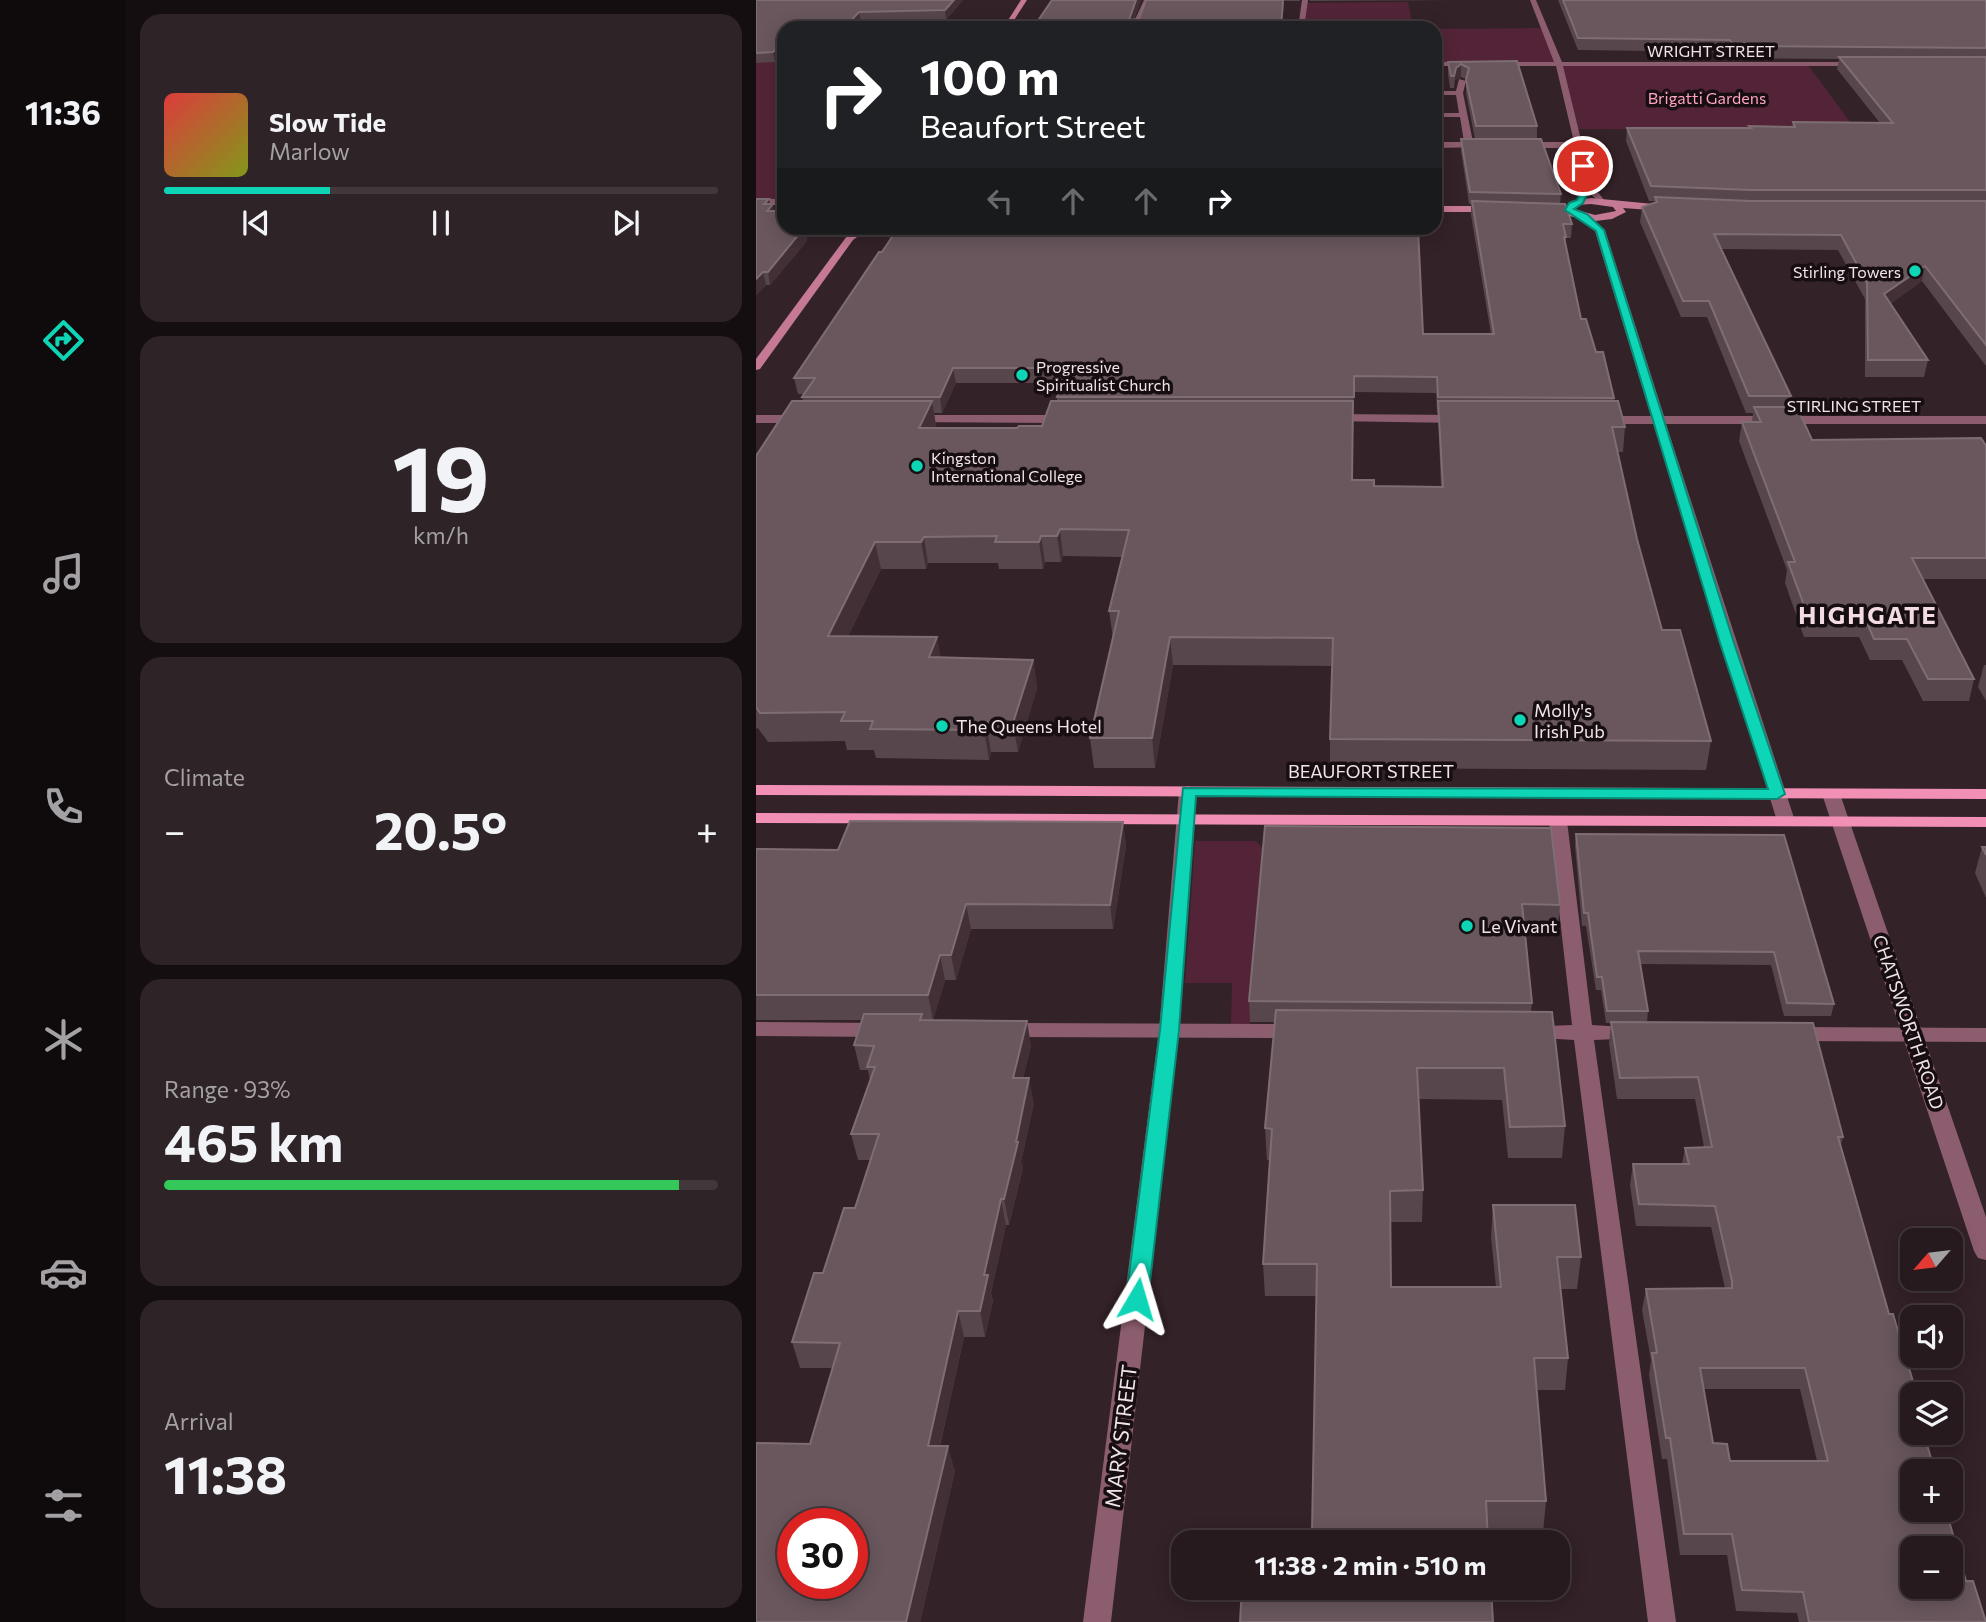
<!DOCTYPE html>
<html lang="en">
<head>
<meta charset="utf-8">
<style>
  body { margin:0; font-family:Commissioner,sans-serif; background:#2e2327; color:#f1f3f6; height:100vh; display:flex; flex-direction:column; font-size:26px; white-space:nowrap }
  * { box-sizing:border-box; margin:0 }
  p { font-size:23px; color:#a4a1a4 }
  .icon { flex:none; width:38px; height:38px; fill:none; stroke:currentColor; stroke-width:2; stroke-linecap:round; stroke-linejoin:round }
  .map { position:relative; flex:1; overflow:hidden }
  .panel { display:flex; flex-direction:column; gap:14px; padding:14px; background:#150e10; width:630px }
  .panel>* { flex:none }
  .guide { position:absolute; left:21px; top:21px; width:665px; height:214px; border-radius:21px; box-shadow:0 4px 18px #0003,0 0 0 2px #42383c; background:#202124; color:#fff; overflow:hidden }
  .needle { width:46px; rotate:242deg }
  .buttons { position:absolute; left:1144px; top:1228px; display:grid; gap:14px }
  .buttons a { display:grid; place-items:center; width:63px; height:63px; border-radius:14px; background:#261a1e; box-shadow:0 4px 18px #0003,0 0 0 2px #42383c; font-size:35px }
  .speed { position:absolute; left:21px; top:1508px; display:flex; gap:14px; font-size:35px; font-weight:700; text-align:center }
  .speed>* { display:grid; place-content:center; width:91px; height:91px; border-radius:50%; background:#261a1e; box-shadow:0 4px 18px #0003,0 0 0 2px #42383c; line-height:1 }
  .speed .limit { border:10px solid #d22; background:#fff; color:#111 }
  .pin { position:absolute; display:grid; place-items:center; width:60px; height:60px; color:#fff; margin:-30px; border:4px solid #fff; border-radius:50%; box-shadow:0 2px 7px #0007 }
  .me { position:absolute; width:77px; margin:-38px; rotate:7deg; stroke-linejoin:round; filter:drop-shadow(0 0 5px #0008) }
  .turn { display:flex; align-items:center; gap:24px; height:147px; padding:0 28px; font-size:32px }
  .turn .icon { width:91px; height:91px; stroke-width:2.5 }
  .turn b { display:block; font-size:49px; line-height:60px }
  .lanes { display:flex; align-items:center; height:66px; padding:0 28px; background:#0003; justify-content:center; gap:35px; direction:ltr }
  .lanes .off { opacity:.35 }
  .big { font-size:52px; font-weight:700; line-height:1.1 }
  .panel .tile { flex:1; display:flex; flex-direction:column; justify-content:center; gap:10px; min-width:0; padding:0 24px; border-radius:21px; background:#2e2327 }
  .panel .dial { align-items:center; gap:0 }
  .dial b { font-size:91px; line-height:1 }
  .song { display:flex; align-items:center; gap:21px }
  .cover { width:84px; height:84px; border-radius:10px; background:linear-gradient(135deg,hsl(0 70% 55%),hsl(70 70% 35%)) }
  .played { height:7px; border-radius:4px; background:linear-gradient(90deg,#0dd5b5 30%,#42383c 30%) }
  .keys { display:flex; justify-content:space-around; direction:ltr }
  .heat { display:flex; justify-content:space-between; align-items:center; font-size:38px; direction:ltr }
  .charge { height:10px; border-radius:5px; background:linear-gradient(90deg,#34c759 93%,#42383c 0) }
  .trip { position:absolute; left:415px; top:1530px; width:399px; height:70px; border-radius:21px; background:#261a1e; box-shadow:0 4px 18px #0003,0 0 0 2px #42383c; font-weight:700; line-height:70px; text-align:center }
  main { display:flex; flex:1; min-height:0 }
  .dock { display:flex; flex-direction:column; width:126px; justify-content:space-around; align-items:center; background:#0f0a0c; color:#a4a1a4 }
  .dock .icon { width:49px; height:49px }
  .dock .on { color:#0dd5b5 }
  .dock b { font-size:32px; color:#f1f3f6 }
  .map>svg:first-child { display:block }
  .green { fill:#532437 }
  .lines { fill:none; stroke-linecap:round; stroke-linejoin:round }
  .lane { fill:#8c5d6e; fill-rule:evenodd }
  .street { fill:#8c5d6e; fill-rule:evenodd }
  .secondary { fill:#c57995; fill-rule:evenodd }
  .primary { fill:#f18fb4; fill-rule:evenodd }
  .wall { fill:#58464d; fill-rule:evenodd }
  .shaded-wall { fill:#433037 }
  .building { fill:#69575d; stroke:#7e6d73; stroke-width:2; fill-rule:evenodd }
  .route { fill:#0dd5b5; stroke:#088a76; stroke-width:2 }
  .poi-dot { fill:#0dd5b5; stroke:#160e11; stroke-width:2.5 }
  .labels { text-anchor:middle; dominant-baseline:central; stroke-width:7; stroke-linejoin:round; paint-order:stroke }
  .far-street-label { font-size:16px; fill:#f0e4e8; stroke:#160e11 }
  .far-park-label { font-size:16px; fill:#ffa2c4; stroke:#160e11 }
  .far-poi-label { font-size:16px; fill:#f0e4e8; stroke:#160e11; text-anchor:start }
  .poi-label { font-size:18px; fill:#f0e4e8; stroke:#160e11; text-anchor:start }
  .street-label { font-size:18px; fill:#f0e4e8; stroke:#160e11 }
  .near-street-label { font-size:21px; fill:#f0e4e8; stroke:#160e11 }
  .district-label { font-size:24px; font-weight:bold; letter-spacing:2px; fill:#f3dbe2; stroke:#160e11 }
</style>
</head>
<body>
<main>
<nav class="dock">
<b>11:36</b>
<svg class="icon on" aria-label="directions" viewBox="0 0 24 24"><path d="M12 3l9 9-9 9-9-9zM9 14v-3h6M13 9l2 2-2 2"/></svg>
<svg class="icon" aria-label="music" viewBox="0 0 24 24"><path d="M9 18V5l10-2v13"/><circle cx="6" cy="18" r="3"/><circle cx="16" cy="16" r="3"/></svg>
<svg class="icon" aria-label="phone" viewBox="0 0 24 24"><path d="M5 4h4l2 5-3 2q2 4 5 5l2-3 5 2v4C11 20 4 13 5 4z"/></svg>
<svg class="icon" aria-label="climate" viewBox="0 0 24 24"><path d="M12 3v18M4 7l16 10M4 17L20 7"/></svg>
<svg class="icon" aria-label="car" viewBox="0 0 24 24"><path d="M5 17H2v-5l4-1 3-4h7l3 4 3 1v5h-3M9 17h6M6 11h13"/><circle cx="7" cy="17" r="2"/><circle cx="17" cy="17" r="2"/></svg>
<svg class="icon" aria-label="filters" viewBox="0 0 24 24"><path d="M4 7h16M4 17h16"/><circle cx="9" cy="7" r="2"/><circle cx="15" cy="17" r="2"/></svg>
</nav>
<section class="panel">
<div class="tile">
<div class="song"><i class="cover"></i><div><b>Slow Tide</b><p>Marlow</p></div></div>
<div class="played"></div>
<div class="keys"><svg class="icon" aria-label="previous" viewBox="0 0 24 24"><path d="M18 5L8 12l10 7zM5 5v14"/></svg><svg class="icon" aria-label="pause" viewBox="0 0 24 24"><path d="M8 5v14M16 5v14"/></svg><svg class="icon" aria-label="next" viewBox="0 0 24 24"><path d="M6 5l10 7-10 7zM19 5v14"/></svg></div>
</div>
<div class="tile dial"><b>19</b><p>km/h</p></div>
<div class="tile"><p>Climate</p>
<div class="heat"><a>−</a><b class="big">20.5°</b><a>+</a></div>
</div>
<div class="tile"><p>Range · 93%</p><b class="big">465 km</b><div class="charge"></div></div>
<div class="tile"><p>Arrival</p><b class="big">11:38</b></div>
</section>
<div class="map">
<svg width="1230" height="1622" viewBox="0 0 1230 1622">
  <rect width="100%" height="100%" fill="#332228"/>
  <g class="green">
    <path d="M652,2l5,26h-112l3,-25z"/>
    <path d="M0,24l252,1 -2,3h-222v174h-28z"/>
    <path d="M789,28l14,36 249,1 48,65 -282,-1 -15,-65h-124v-35z"/>
    <path d="M439,841h61l9,10 -15,173h-19l1,-41h-47z"/>
  </g>
  <g class="lines">
    <g class="lane">
      <path d="M388,0h6l-13,28h-6z"/>
      <path d="M802,816l9,5 25,204 48,3 3,5 -3,5 -46,2 82,582h-28l-74,-582 -50,-3 -3,-5 3,-5 48,-2 -23,-204z"/>
      <path d="M0,1022l124,1 7,2 3,5 -3,5 -7,2 -124,-1z"/>
      <path d="M250,1023l291,1 7,2 3,5 -3,5 -7,2 -291,-1 -7,-2 -3,-5 3,-5z"/>
      <path d="M1038,1027l192,1v14l-192,-1 -7,-2 -3,-5 3,-5z"/>
    </g>
    <g class="street">
      <path d="M546,0h6l-4,28h-6z"/>
      <path d="M774,0h6l26,62h298l4,2 -4,2h-297l29,119 13,16 -5,3 -17,-19 -8,-37h-53l-4,-3 4,-3h52l-18,-76h-121v-4h119z"/>
      <path d="M703,79l7,2 -3,12 10,49 13,1v4l-51,1v-6h29l-4,-25h-25v-4h24l-3,-18h-21v-4h21z"/>
      <rect x="0" y="199" width="28" height="6"/>
      <path d="M825,214h6l18,16 59,186h322v8h-320l129,397 -3,4 -6,1 -9,-5 -123,-397h-53l-6,-4 6,-4h50l-56,-185 -14,-13z"/>
      <path d="M576,414l129,1 6,4 -6,4 -133,-2 -2,-3z"/>
      <path d="M0,415h47l6,4 -6,4h-47z"/>
      <path d="M156,415h154l6,4 -6,4 -158,-1v-6z"/>
      <path d="M432,786l9,5 -18,239 -68,592h-28l76,-592 20,-239z"/>
      <path d="M1075,789l9,5 146,423v43l-8,-2 -4,-7 -152,-457z"/>
    </g>
    <g class="secondary">
      <path d="M265,0h6l-18,28h-6z"/>
      <path d="M835,198l73,7 5,3 -5,3 -41,-3 3,4 -14,7 -17,2 -57,-11 5,-3 22,2 6,-8zM835,204l22,3 3,4 -21,4 -21,-6 3,-4z"/>
      <path d="M679,206h59l5,3 -5,3h-59z"/>
      <path d="M102,228h11l-16,12 -93,129 -4,1v-11l91,-123z"/>
    </g>
    <g class="primary">
      <path d="M0,785l1230,4v10l-1230,-4z"/>
      <path d="M0,813l1230,4v10l-1230,-4z"/>
    </g>
  </g>
  <g class="wall">
    <path d="M0,0h207l-17,20 -85,2 -77,6 -9,34 -19,1z"/>
    <path d="M385,0l-7,19h5l7,-19h154l-1,1h-15l-2,27h-249z"/>
    <path d="M554,0h146l-146,1z"/>
    <path d="M802,0h428v366l-64,-85 -32,23 38,56 -4,17h-59v-78l-27,-49 -117,-1 70,147 -2,11 23,33 174,6v133h-63l51,100 -5,22h-46l-21,-41h-32l-11,-23h-55l-19,-54 2,-13 -48,-129 3,-19h10l1,-9h-7l-39,-96h-26l-41,-95 2,-15 13,-4v-2h-6l-23,-60 1,-13h122v-2l43,1 1,-5 87,1 -43,-54 2,-10 -106,-1 -4,-6 -151,-2z"/>
    <path d="M761,61l20,65v13l24,55 -1,10 12,20 -1,14h-5v8l15,73 15,33 18,46v3l11,26 -2,25h-5l19,87 25,91 49,111 -5,29 -376,-2v-29l2,-73 -159,-1 -18,103h-61l-4,-30 23,-100 -4,-27 13,-54 -59,-1 -2,6h-16l-2,7h-44l-1,-6h-70l-2,6h-45l-33,67 89,1 3,21 93,2 4,28 -19,64h-27l-2,8 -113,-2 -2,-8h-27l-2,-9 -77,1 -10,-14 -2,1v-273l47,-55 -1,-4 2,-3h-6l-4,-16 629,-44h68l-20,-119v-11h-2l-8,-53v-12h14l-9,-46v-14l-5,-2 -6,3 -1,8h-4l-2,-14v-12zM200,383h106l-5,14v4l-15,25 -25,2h-82l1,-2 -2,-13h8zM598,392l82,1 1,20h1l3,74 -67,-1 -22,-6z"/>
    <path d="M13,199l1,5 5,7 31,24 1,6 -37,44h-4l-10,10z"/>
    <path d="M1228,665h2v36l-8,-14z"/>
    <path d="M367,822l3,24 -13,83h-142l-15,51h-11l-12,40 98,26 -8,32 11,25 -13,59 2,6 -14,57h-3l-15,68 2,8 -8,36h-21l-24,109 15,25 -35,151h-164l77,-254h-33l-8,-26 31,-69 32,-65 16,-48h-13l-7,-26 19,-53 -2,-11h-8l-6,-25 8,-25h-106v-171l82,1z"/>
    <path d="M509,826l295,79 -2,20h-34l8,78 -1,8 34,115 -3,32h-54l-6,-58 -83,-1 4,91 -1,32h-32l1,65h105l-5,-50 2,-32 88,52 -4,32h-16l7,69 -3,32h-29l10,111 -3,32 -231,-2 4,-235h-51l-2,-32 7,-104h-3l-2,-32 10,-106h-25l-1,-21z"/>
    <path d="M820,834l208,1 50,169 -3,12h-47l-13,-51 -130,-1 7,47 -1,11 196,115 -2,8 48,169 39,120 -2,6 40,141 20,41h-187l-2,-9 -61,-2 -9,-56h-47l-13,-96h-5l-13,-84 2,-15 -9,-50 4,-21 79,-1 -14,-61 -75,-1 -6,-41 3,-21h49l3,-16 19,-1 -9,-48h-78l-8,-56 2,-20h-5l-5,-33h-5l-10,-64h-4l-7,-80zM948,1389h96l17,72h-87l-17,-18z"/>
    <path d="M1226,847h4v51l-11,-25z"/>
  </g>
  <g class="shaded-wall">
    <path d="M198,0h9l-17,20 -1,-10z"/>
    <path d="M380,0h5l-11,28 -1,-8z"/>
    <path d="M527,0h1l-2,28h-1z"/>
    <path d="M103,12l2,10 -6,6h-11z"/>
    <path d="M28,42v12l-9,8 -2,-10z"/>
    <path d="M705,64v13l-6,3 -1,8 2,-20z"/>
    <path d="M13,199l2,9 2,-4 3,13 -6,7 -6,-20z"/>
    <path d="M44,228h11l-5,7 1,6 -37,44 -2,-13z"/>
    <path d="M1169,266l-3,15 -41,29 3,-16z"/>
    <path d="M7,272l3,13 -10,10v-16z"/>
    <path d="M197,368l3,15 -14,30 -2,-16z"/>
    <path d="M176,401l4,25 -13,27 -4,-25z"/>
    <path d="M304,529l3,27 -2,6 -4,-26z"/>
    <path d="M285,536l4,26 -2,7 -4,-27z"/>
    <path d="M168,537l4,26 -2,6 -5,-27z"/>
    <path d="M119,542l6,27 -46,95 -7,-28z"/>
    <path d="M181,637l5,28 -13,-8z"/>
    <path d="M414,637l3,28 -18,103 -3,-30z"/>
    <path d="M277,660l4,28 -19,64 -5,-29z"/>
    <path d="M230,722l5,30 -2,8 -5,-30z"/>
    <path d="M367,822l3,24 -13,83 -3,-24z"/>
    <path d="M210,904l5,25 -15,51 -5,-25z"/>
    <path d="M184,955l5,25 -12,40 -5,-25z"/>
    <path d="M271,1021l4,25 -14,57 -4,-25z"/>
    <path d="M273,1078l5,25 -13,59 2,6 -14,57 -5,-26z"/>
    <path d="M245,1199l5,26 -15,68 2,8 -8,36 -5,-26 4,-36z"/>
    <path d="M202,1311l6,26 -30,134 -6,-25z"/>
    <path d="M192,1446l7,25 -35,151h-14z"/>
  </g>
  <g class="building">
    <path d="M0,0h198l-9,10 -86,2 -15,16h-60v14l-11,10 -17,1z"/>
    <path d="M296,0h84l-7,20 10,-1 7,-19h137l-2,28h-248z"/>
    <path d="M807,0h423v48l-252,-2 -4,-6 -152,-2z"/>
    <path d="M1083,57h147v133h-235l-100,-4 -24,-58h124l-2,-2 46,1 -2,-5 100,1z"/>
    <path d="M761,61l20,65h-61l-10,-46 3,-12 -8,-4 -5,4 -2,8h-3l-3,-14z"/>
    <path d="M705,139h80l20,55 -91,-2z"/>
    <path d="M899,197l96,4h235v144l-61,-79 -41,28 44,66h-60l-1,-77 -26,-48 -127,-1 77,162h-42l-40,-95h-26l-41,-94 15,-5z"/>
    <path d="M0,199h13l-5,5h9l-6,7h17v17h20l-36,44h-5l-7,7z"/>
    <path d="M716,201l93,3 7,20h-9l3,13h-2l17,82h5l10,33h7l11,46 -176,-1 -1,-20 -83,-1v21h-297l11,-29h-115l-13,29h-138l13,-19h-21l85,-126h3l16,-24h520l5,106h71z"/>
    <path d="M36,401h140l-13,27h98l2,-2h23l9,-25h302l-1,79h22v6l69,1 -5,-86h180l7,26h-13l25,112 25,91h18l31,111 -381,-2 3,-101 -163,-1 -18,101h-62l29,-127h-10l20,-81 -69,-1 -3,7h-16l-2,6h-44l2,-6 -73,1 -3,5h-46l-47,94 109,1 -8,20 104,3 -20,63 -27,-1 -2,8 -114,-1 3,-8h-32l4,-9 -85,1 -4,-6v-251z"/>
    <path d="M998,407h43l15,33 169,-2 5,8v112h-74l62,121h-46l-21,-40h-33l-10,-23h-56l-20,-54h7l-53,-140h19z"/>
    <path d="M94,821l273,1 -13,83 -144,-1 -15,51h-11l-12,40h-172v-146l82,1z"/>
    <path d="M509,826l286,2 9,77 -38,-1 10,99 -283,-2z"/>
    <path d="M820,834l208,1 50,169 -47,-1 -13,-51 -136,-1 10,60h-41l-5,-34h-5l-9,-64h-4z"/>
    <path d="M1226,847h4v8z"/>
    <path d="M520,1010l276,2 13,114 -55,1 -6,-59h-87l6,122 -33,1 1,96h110l-8,-82h82l6,52h-24l11,101h-34l12,143h-60l2,41h-243l1,-11h66l5,-267h-54l9,-135 -7,-1z"/>
    <path d="M108,1014h58l-2,6 107,1 -14,57h16l-13,64h2l-14,57h-3l-17,76h4l-8,36h-22l-30,135h20l-42,176h-150v-179l54,1 30,-101 -48,-1 22,-69h9l21,-65h11l24,-74h-28l24,-67h-8l7,-21 -20,-1zM37,1524h59v60h-59z"/>
    <path d="M855,1022l202,1 30,114h-5l51,177h4l24,81h-4v38l15,1h-4l11,38h-22v38h33l20,71h7l13,41h-177l-6,-30 -61,-2 -10,-56h-48l-14,-96h-4l-14,-85h5l-11,-64 86,-1v-7l-17,-75 -76,-2 -6,-40h56l-4,-16 27,-1 -14,-70 -78,1zM944,1368h105l23,93h-98l-3,-17 -14,-1zM1157,1549h38v38h-38z"/>
    <path d="M486,1587h249l2,35h-253z"/>
  </g>
  <path class="route" d="M824,164l7,2 5,19 -9,18 -9,6 13,5 17,16 130,413 51,151 -8,5 -581,-3 -17,234 -31,269 -4,7 -7,2 -8,-2 -3,-7 34,-269 23,-242 585,1 -48,-146 -124,-412 -31,-21 4,-7 8,-3 7,-15z"/>
  <g class="poi-dot">
    <circle cx="1159" cy="271" r="7"/>
    <circle cx="266" cy="375" r="7"/>
    <circle cx="161" cy="466" r="7"/>
    <circle cx="764" cy="720" r="7"/>
    <circle cx="186" cy="726" r="7"/>
    <circle cx="711" cy="926" r="7"/>
  </g>
  <g class="labels">
    <g class="far-street-label">
      <text x="955" y="50">WRIGHT STREET</text>
      <text x="1098" y="405">STIRLING STREET</text>
    </g>
    <g class="far-park-label">
      <text x="951" y="97">Brigatti Gardens</text>
    </g>
    <g class="far-poi-label">
      <text x="1145" y="271" text-anchor="end">Stirling Towers</text>
      <text x="280" y="366">Progressive<tspan x="280" dy="18">Spiritualist Church</tspan></text>
      <text x="175" y="457">Kingston<tspan x="175" dy="18">International College</tspan></text>
    </g>
    <g class="poi-label">
      <text x="778" y="710">Molly's<tspan x="778" dy="21">Irish Pub</tspan></text>
      <text x="200" y="726">The Queens Hotel</text>
      <text x="725" y="926">Le Vivant</text>
    </g>
    <g class="street-label">
      <text x="615" y="771">BEAUFORT STREET</text>
      <text transform="translate(1153 1022) rotate(71)">CHATSWORTH ROAD</text>
    </g>
    <g class="near-street-label">
      <text transform="translate(364 1436) rotate(-83)">MARY STREET</text>
    </g>
    <g class="district-label">
      <text x="1112" y="614">HIGHGATE</text>
    </g>
  </g>
</svg>
<div class="buttons">
<a><svg class="needle" viewBox="-14 -14 28 28"><path d="M0-13l5 13h-10z" fill="#e53935"/><path d="M0 13l5-13h-10z" fill="#a4a1a4"/></svg></a>
<a><svg class="icon" aria-label="sound" viewBox="0 0 24 24"><path d="M4 9h4l5-4v14l-5-4H4zM17 9q2 3 0 6"/></svg></a>
<a><svg class="icon" aria-label="layers" viewBox="0 0 24 24"><path d="M12 4l9 5-9 5-9-5zM3 14l9 5 9-5"/></svg></a>
<a>+</a>
<a>−</a>
</div>
<div class="speed"><div class="limit">30</div></div>
<div class="pin" style="left:827px;top:166px;background:#d93025"><svg class="icon" aria-label="arrive" viewBox="0 0 24 24"><path d="M6 21V4h12l-3 4 3 4H6"/></svg></div>
<svg class="me" style="left:381px;top:1299px" viewBox="-20 -20 40 40"><path d="M0-17L14 15 0 8-14 15z" fill="#0dd5b5" stroke="#fff" stroke-width="4"/></svg>
<div class="trip">11:38 · 2 min · 510 m</div>
<div class="guide">
<div class="turn"><svg class="icon" aria-label="right" viewBox="0 0 24 24"><path d="M7 20v-9h11M14 6l5 5-5 5"/></svg><div><b>100 m</b>Beaufort Street</div></div>
<div class="lanes"><svg class="icon off" aria-label="left" viewBox="0 0 24 24"><path d="M17 20v-9H6M10 6l-5 5 5 5"/></svg><svg class="icon off" aria-label="ahead" viewBox="0 0 24 24"><path d="M12 20V5M6 11l6-6 6 6"/></svg><svg class="icon off" aria-label="ahead" viewBox="0 0 24 24"><path d="M12 20V5M6 11l6-6 6 6"/></svg><svg class="icon" aria-label="right" viewBox="0 0 24 24"><path d="M7 20v-9h11M14 6l5 5-5 5"/></svg></div>
</div>
</div>
</main>
</body>
</html>
